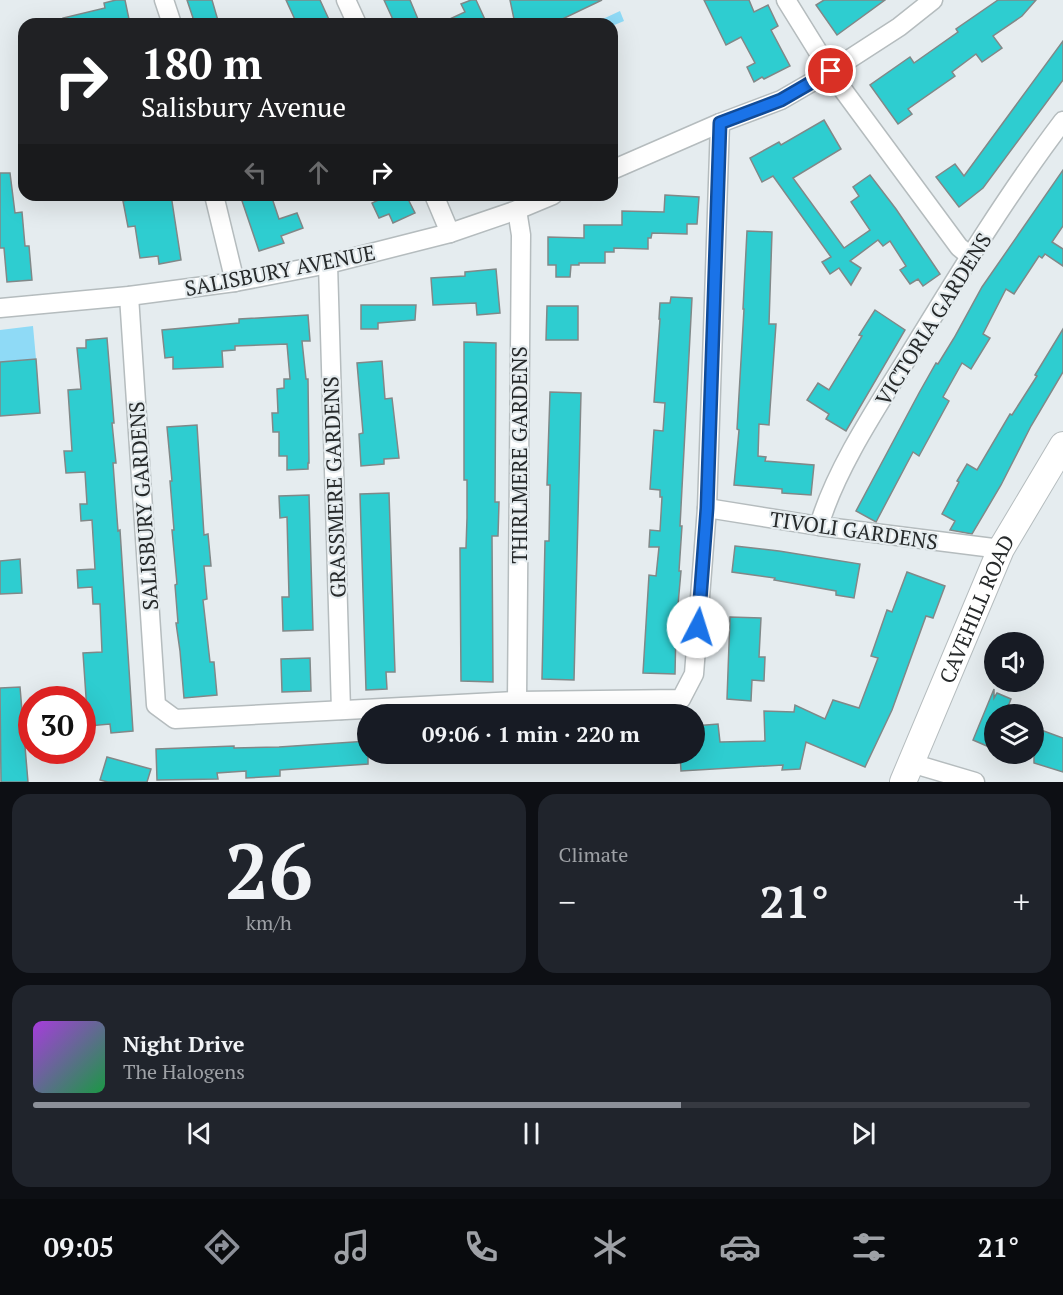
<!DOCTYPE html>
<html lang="en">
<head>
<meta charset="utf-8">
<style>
  body { margin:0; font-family:"PT Serif",serif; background:#20242c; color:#f1f3f6; height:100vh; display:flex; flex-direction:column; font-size:22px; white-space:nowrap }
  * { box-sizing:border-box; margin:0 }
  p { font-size:20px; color:#9ea1a6 }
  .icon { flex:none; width:33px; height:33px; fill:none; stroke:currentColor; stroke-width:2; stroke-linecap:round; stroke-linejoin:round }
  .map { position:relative; height:782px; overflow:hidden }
  .drawer { display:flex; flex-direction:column; gap:12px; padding:12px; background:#0d0f14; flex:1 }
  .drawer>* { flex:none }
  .guide { position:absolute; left:18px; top:18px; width:600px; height:183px; border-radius:18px; box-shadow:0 6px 24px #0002; background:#202124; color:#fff; overflow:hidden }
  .fabs { position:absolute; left:984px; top:632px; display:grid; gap:12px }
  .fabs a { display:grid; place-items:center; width:60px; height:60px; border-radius:50%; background:#171b24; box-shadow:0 6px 24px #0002; font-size:30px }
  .speed { position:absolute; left:18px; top:686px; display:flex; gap:12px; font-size:30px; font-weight:700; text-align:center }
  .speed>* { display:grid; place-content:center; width:78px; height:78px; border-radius:50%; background:#171b24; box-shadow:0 6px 24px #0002; line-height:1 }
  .speed .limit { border:9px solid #d22; background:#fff; color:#111 }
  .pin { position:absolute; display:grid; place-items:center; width:51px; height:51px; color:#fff; margin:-26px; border:3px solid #fff; border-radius:50%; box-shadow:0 2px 6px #0007 }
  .me { position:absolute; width:66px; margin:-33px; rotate:5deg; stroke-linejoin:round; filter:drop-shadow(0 0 4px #0008) }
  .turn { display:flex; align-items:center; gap:21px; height:126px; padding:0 24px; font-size:27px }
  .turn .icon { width:78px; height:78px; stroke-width:2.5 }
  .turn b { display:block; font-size:42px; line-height:51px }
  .lanes { display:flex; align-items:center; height:57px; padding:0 24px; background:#0003; justify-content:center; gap:30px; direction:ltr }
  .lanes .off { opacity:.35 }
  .big { font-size:45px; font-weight:600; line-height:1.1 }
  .drawer .widget { flex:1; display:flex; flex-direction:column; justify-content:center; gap:9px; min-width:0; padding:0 21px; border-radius:18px; background:#20242c }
  .drawer .dial { align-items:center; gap:0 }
  .dial b { font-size:78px; line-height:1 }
  .song { display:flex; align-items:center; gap:18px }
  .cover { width:72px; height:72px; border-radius:9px; background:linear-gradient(135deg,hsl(280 70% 55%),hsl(140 70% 35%)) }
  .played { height:6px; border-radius:3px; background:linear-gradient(90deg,#8c9099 65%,#363941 65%) }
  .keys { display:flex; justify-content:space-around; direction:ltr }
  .heat { display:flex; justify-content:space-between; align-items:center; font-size:33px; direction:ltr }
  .drawer .tiles { flex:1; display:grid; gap:12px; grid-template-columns:1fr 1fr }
  .widget:last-child { grid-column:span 2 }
  .trip { position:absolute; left:357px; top:704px; width:348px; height:60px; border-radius:30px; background:#171b24; box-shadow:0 6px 24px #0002; font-weight:600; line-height:60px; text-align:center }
  .tabs { display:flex; height:96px; justify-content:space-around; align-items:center; background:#090b0e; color:#9ea1a6 }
  .tabs .icon { width:42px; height:42px }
  .tabs .selected { color:#8c9099 }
  .tabs b { font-size:27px; color:#f1f3f6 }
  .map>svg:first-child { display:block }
  .green { fill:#8fdaf6 }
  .building { fill:#2ecdd0; stroke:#818888; stroke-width:1.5 }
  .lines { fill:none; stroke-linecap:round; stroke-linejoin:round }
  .street-casing { stroke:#b5bcbe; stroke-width:21 }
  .secondary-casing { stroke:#b5bcbe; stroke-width:28 }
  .street { stroke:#fff; stroke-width:18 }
  .secondary { stroke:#fff; stroke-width:26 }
  .route-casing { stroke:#114b97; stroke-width:15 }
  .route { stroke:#1a73e8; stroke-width:10 }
  .labels { text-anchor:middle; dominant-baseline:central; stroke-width:4.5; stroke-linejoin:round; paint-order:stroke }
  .street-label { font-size:21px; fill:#272a2b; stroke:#e5ecef }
</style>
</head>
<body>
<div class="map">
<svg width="1063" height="782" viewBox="0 0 1063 782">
  <rect width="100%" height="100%" fill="#e5ecef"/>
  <g class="green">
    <path d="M620,11l4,10 -12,5v-2h-20z"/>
    <path d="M33,326l3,33 -36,3v-32z"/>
  </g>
  <g class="building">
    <path d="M116,0h9l5,24h-66l-1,-6 42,-10 -1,-5z"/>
    <path d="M187,0h25l7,24h-24z"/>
    <path d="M286,0h34l11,24h-34z"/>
    <path d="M384,0h26l10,24h-25z"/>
    <path d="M471,0h5l11,24h-48l26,-12 -4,-8z"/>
    <path d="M510,0h92l-50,24h-37z"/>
    <path d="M704,0h45l5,12 14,-7 10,21 -7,4 19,36 -26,13 -2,-2 -8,5 -7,-15 8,-4 -14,-26 -15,8z"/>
    <path d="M824,0h61l-48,35 -21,-30z"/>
    <path d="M998,0h38l-14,16 -29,20 9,12 -20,14 -6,-8 -24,18 3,4 -47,33 4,5 -14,10 -28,-39 40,-28 4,6 44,-31 -2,-3z"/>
    <path d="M1063,41v39l-80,108 -24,19 -23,-30 19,-13 9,12z"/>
    <path d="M824,120l17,29 -48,29 51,70 26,-18 -19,-28 8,-6 -6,-9 17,-12 26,34 44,65 -17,12 -5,-7 -8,5 -10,-14 6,-4 -16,-25 -7,5 -5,-6 -28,21 11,7 -10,17 -12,-17 -9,6 -8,-12 9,-5 -58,-81 -11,6 -12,-24 29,-16 2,3z"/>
    <path d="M1063,170v56l-11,16 11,7v17l-18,-12 -3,4 -3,-2 -25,38 -8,-5 -23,45 7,4 -19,31 -9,-6 -19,34 6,4 -30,55 -6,-4 -37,70 -20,-11 63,-118 17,-30 2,1 16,-26 28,-51z"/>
    <path d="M0,173h10l5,40 7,-1 3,34h4l3,34 -25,2 -3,-34h-4z"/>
    <path d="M152,195h19l10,65 -22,4 -1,-8 -18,2 -5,-32 -7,1 -5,-26z"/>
    <path d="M240,195h31l8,24 18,-6 6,15 -22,8 3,7 -25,8z"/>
    <path d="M389,195h17l9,18 -22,10 -4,-9 -10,4 -7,-15z"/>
    <path d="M665,195l34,2 -2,27h-10v10l-35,-1 -1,5h-3v11l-34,-1v4h-9v11h-26v2h-8l-1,12h-14v-12h-8v-28l36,1v-13h38v-14l42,1z"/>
    <path d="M747,231l25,1 -3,92h7l-6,85 -1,16 -10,-1 -1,32 8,1 -1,4 49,4 -3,30 -29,-2v-4l-48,-4 5,-55 -2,-1 7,-120h-1z"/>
    <path d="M496,269l4,44 -23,2 -1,-12 -43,2 -2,-27 34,-2v-4z"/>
    <path d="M671,297l21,1 -12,228h2l-3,45h2l-5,56 -1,47 -32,-1 6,-98 7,1 3,-29h-10l1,-17 10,1 2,-34h-2v-7l-10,-1 4,-59 9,1 2,-28 -11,-1 6,-83h-1l1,-16h10z"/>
    <path d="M361,305h55l-1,15 -37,3v6h-17z"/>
    <path d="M547,306h31v34h-32z"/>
    <path d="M875,310l30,20 -59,101 -20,-12 3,-5 -22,-14 11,-17 11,7 33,-54 -3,-1z"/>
    <path d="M308,315l2,26h-8l4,38h2l1,84h-1v6l-21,1v-14h-8v-24h-6l-1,-19h6l-1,-24 7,-1v-9h6l-3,-35 -52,2v4l-13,1 1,16 -50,2v-12l-8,1 -3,-28 77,-7v-4z"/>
    <path d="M1063,329v43l-32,54 -30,59 -29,49 -22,-4 5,-9 -13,-7 17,-32 -2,-1 10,-17 10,6 33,-56 2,1 25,-39 -2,-1z"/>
    <path d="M107,338l7,85h-2l4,40h-3l5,68 2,-1 13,201 -22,2 -1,-9 -22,2 -5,-73 19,-1 -2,-48h-7l-1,-17 -14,1 -1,-18 18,-1 -3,-49 -11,1 -1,-17h7l-2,-32 -19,1 -2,-22h8l-4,-61 13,-1 -4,-41h9v-8z"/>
    <path d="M464,342l32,1 -1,159h4l-1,34h-6l1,146 -32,-1 -1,-133h6l1,-30v-38h-3z"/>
    <path d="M36,359l4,54 -40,3v-54z"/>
    <path d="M382,361l3,38 7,-1 7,60 -15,1v5l-23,2 -2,-32 4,-1 -6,-70z"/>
    <path d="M550,392l31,1 -7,287 -32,-1 3,-138h4l1,-56h-3z"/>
    <path d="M197,425l7,110 4,-1 3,32h-7l3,33 -4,1 7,62h4l3,33 -33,3 -4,-47 -4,-28h2l-3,-38 2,-1 -5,-54h2l-4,-49h2l-5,-54z"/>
    <path d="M389,493l6,179h-9l1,17 -21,1 -6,-196z"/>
    <path d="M309,495l4,135 -30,1 -1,-34h7l-2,-80 -7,1 -1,-22z"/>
    <path d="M735,546l44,5 81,13 -6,34 -18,-3v-4l-62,-11 1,-2 -43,-6z"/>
    <path d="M20,559l2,34 -22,1v-33z"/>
    <path d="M907,572l38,14 -12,32 -7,-2 -34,94 -27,57 -59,-25 -6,27 -18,1 1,-5 -102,6 -1,-18h14v-27l24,-2 2,18 45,-1 -1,-30 30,1 1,-7 30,14 8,-19 26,8 19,-50 -7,-2 16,-46 5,2z"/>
    <path d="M730,617l31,1 -2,39h6l-1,24 -12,-1 -1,21 -24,-2z"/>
    <path d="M310,658l1,33 -29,1 -1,-33z"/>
    <path d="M20,687l8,95h-27l-1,-94z"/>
    <path d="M994,689v9l3,-5 14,6 -6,15h-11v35l-21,-9z"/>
    <path d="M1041,730l22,8v34l-29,-9v-25l4,1z"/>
    <path d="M368,741v23l-88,6v6l-34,2v-7l-29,2 1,6 -61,1 -1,-31 78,-3v2l45,-1z"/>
    <path d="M107,757l44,12 -4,13h-39l-8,-2z"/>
  </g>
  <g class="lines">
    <g class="street-casing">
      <g id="street">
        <path d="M164,0l8,24"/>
        <path d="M346,0l11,24"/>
        <path d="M786,0l49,79 124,168 11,9"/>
        <path d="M612,170l108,-47 61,-23 50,-29 68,-44 34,-27"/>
        <path d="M214,195l21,87"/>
        <path d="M434,195l16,38"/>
        <path d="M328,264l13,446"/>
        <path d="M129,296l27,409 19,14 342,-18 164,-2 13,-25 13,-166 13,-385"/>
        <path d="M0,308l129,-12 106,-14 93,-18 122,-31 67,-23 36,-15"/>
        <path d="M707,508l112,18 182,23"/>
        <path d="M819,526c16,-56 58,-119 89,-169 49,-80 98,-161 155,-236"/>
        <path d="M517,701l4,-466 -4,-25"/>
        <path d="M911,763l64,19"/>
      </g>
    </g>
    <g class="secondary-casing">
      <g id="secondary">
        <path id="s1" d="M903,782l98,-233 62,-104"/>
      </g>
    </g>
    <use href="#street" class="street"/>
    <use href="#secondary" class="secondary"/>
  </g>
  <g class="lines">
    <g class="route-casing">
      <path id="route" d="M698,627l9,-119 13,-385 61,-23 50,-29"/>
    </g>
    <use href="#route" class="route"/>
  </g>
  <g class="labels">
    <g class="street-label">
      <text transform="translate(280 270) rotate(-11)">SALISBURY AVENUE</text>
      <text transform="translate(933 319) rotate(-58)">VICTORIA GARDENS</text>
      <text transform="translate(519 455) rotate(-90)">THIRLMERE GARDENS</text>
      <text transform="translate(334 487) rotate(-92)">GRASSMERE GARDENS</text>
      <text transform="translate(143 506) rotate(-94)">SALISBURY GARDENS</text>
      <text transform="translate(854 530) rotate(8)">TIVOLI GARDENS</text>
      <text stroke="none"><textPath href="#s1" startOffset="188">CAVEHILL ROAD</textPath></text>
    </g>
  </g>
</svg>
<div class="fabs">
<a><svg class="icon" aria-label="sound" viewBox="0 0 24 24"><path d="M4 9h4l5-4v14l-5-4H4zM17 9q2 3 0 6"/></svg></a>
<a><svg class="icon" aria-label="layers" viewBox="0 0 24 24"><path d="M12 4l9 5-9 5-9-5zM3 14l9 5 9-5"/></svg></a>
</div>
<div class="speed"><div class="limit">30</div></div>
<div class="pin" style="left:831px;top:71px;background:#d93025"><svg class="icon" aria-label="arrive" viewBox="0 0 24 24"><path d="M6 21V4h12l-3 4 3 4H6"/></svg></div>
<svg class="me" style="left:698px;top:627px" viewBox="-20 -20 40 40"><circle r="19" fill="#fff"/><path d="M0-13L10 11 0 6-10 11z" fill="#1a73e8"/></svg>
<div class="trip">09:06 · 1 min · 220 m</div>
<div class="guide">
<div class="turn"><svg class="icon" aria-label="right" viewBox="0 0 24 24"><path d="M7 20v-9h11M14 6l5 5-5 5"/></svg><div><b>180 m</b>Salisbury Avenue</div></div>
<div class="lanes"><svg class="icon off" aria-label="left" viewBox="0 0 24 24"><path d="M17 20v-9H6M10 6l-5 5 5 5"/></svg><svg class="icon off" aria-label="ahead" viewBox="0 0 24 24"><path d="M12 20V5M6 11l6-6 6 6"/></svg><svg class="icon" aria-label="right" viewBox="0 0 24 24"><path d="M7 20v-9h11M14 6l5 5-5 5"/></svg></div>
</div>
</div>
<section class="drawer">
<div class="tiles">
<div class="widget dial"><b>26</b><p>km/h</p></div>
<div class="widget"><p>Climate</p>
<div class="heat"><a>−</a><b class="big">21°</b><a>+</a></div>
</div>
<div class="widget">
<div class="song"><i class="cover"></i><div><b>Night Drive</b><p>The Halogens</p></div></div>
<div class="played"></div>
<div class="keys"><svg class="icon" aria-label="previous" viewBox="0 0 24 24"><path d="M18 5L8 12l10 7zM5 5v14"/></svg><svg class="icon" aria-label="pause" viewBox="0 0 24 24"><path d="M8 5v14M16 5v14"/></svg><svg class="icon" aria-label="next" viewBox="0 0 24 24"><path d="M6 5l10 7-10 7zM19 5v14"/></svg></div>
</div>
</div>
</section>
<nav class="tabs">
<b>09:05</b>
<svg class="icon selected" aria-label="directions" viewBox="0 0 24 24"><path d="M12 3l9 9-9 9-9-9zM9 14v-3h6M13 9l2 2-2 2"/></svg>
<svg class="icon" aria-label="music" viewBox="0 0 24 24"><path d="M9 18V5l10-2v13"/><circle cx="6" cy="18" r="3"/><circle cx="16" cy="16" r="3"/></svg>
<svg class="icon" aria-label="phone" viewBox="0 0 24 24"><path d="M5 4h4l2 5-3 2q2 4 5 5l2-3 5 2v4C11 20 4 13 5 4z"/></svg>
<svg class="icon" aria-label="climate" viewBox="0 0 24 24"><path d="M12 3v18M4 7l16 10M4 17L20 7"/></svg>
<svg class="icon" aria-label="car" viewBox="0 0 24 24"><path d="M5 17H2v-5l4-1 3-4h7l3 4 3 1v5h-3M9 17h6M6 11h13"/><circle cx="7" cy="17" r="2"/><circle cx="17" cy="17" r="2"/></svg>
<svg class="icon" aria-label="filters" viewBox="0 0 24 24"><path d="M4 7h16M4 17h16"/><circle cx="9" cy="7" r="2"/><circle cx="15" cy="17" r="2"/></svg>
<b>21°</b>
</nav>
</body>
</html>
